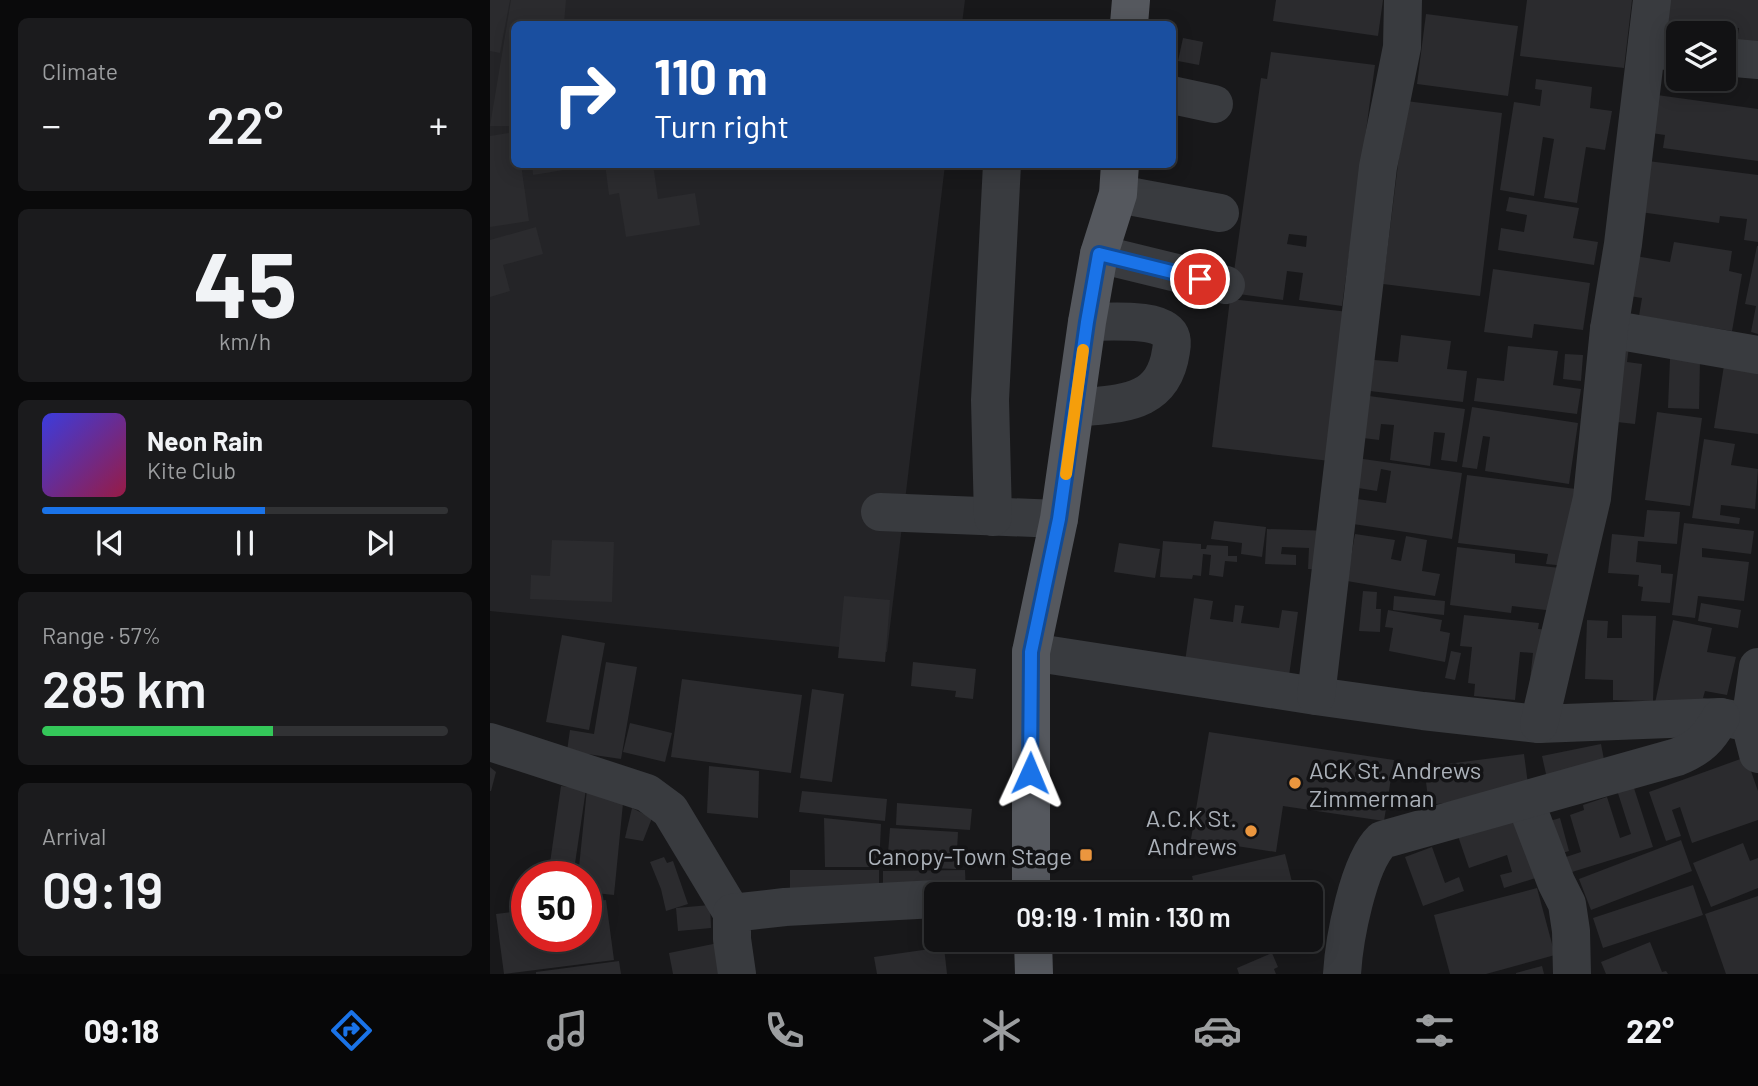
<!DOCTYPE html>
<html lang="en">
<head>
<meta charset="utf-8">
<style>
  body { margin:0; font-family:Barlow,sans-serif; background:#1b1b1d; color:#f1f3f6; height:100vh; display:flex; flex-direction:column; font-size:26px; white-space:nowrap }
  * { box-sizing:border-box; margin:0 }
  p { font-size:23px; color:#9c9ea0 }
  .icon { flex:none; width:38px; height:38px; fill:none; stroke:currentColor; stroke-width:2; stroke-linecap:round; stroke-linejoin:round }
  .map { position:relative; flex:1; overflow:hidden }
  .panel { display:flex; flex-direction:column; gap:18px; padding:18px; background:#0a0a0b; width:490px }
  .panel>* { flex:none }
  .banner { position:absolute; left:21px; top:21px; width:665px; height:147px; border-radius:10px; box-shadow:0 4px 18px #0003,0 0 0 2px #313234; background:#1a4fa0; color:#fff; overflow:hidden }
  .buttons { position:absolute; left:1176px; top:21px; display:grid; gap:14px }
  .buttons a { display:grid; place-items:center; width:70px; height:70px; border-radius:10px; background:#121214; box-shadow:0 4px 18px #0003,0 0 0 2px #313234; font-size:35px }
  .speed { position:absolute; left:21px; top:861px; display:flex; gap:14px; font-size:35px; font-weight:700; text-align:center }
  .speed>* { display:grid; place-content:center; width:91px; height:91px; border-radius:50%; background:#121214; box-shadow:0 4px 18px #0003,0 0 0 2px #313234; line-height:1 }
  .speed .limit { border:10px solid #d22; background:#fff; color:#111 }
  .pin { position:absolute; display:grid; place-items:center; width:60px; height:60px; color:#fff; margin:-30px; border:4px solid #fff; border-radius:50%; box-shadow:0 2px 7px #0007 }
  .me { position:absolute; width:77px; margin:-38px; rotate:1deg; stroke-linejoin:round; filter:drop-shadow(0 0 5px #0008) }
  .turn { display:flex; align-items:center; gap:24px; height:147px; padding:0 28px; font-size:32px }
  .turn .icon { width:91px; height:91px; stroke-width:2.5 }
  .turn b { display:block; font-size:49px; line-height:60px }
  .big { font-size:52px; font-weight:600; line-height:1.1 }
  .panel .widget { flex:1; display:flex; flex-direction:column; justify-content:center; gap:10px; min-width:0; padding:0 24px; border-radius:10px; background:#1b1b1d }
  .panel .dial { align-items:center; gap:0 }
  .dial b { font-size:91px; line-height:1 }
  .song { display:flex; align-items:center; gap:21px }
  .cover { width:84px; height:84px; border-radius:10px; background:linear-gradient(135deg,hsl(240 70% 55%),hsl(340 70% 35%)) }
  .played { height:7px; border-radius:4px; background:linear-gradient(90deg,#1a73e8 55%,#313234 55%) }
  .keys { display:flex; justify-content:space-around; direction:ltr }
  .heat { display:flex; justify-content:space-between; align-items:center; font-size:38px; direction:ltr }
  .charge { height:10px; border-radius:5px; background:linear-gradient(90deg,#34c759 57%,#313234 0) }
  .trip { position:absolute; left:434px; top:882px; width:399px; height:70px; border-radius:10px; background:#121214; box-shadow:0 4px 18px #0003,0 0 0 2px #313234; font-weight:600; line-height:70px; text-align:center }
  .tabs { display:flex; height:112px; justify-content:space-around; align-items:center; background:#070708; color:#9c9ea0 }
  .tabs .icon { width:49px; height:49px }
  .tabs .on { color:#1a73e8 }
  .tabs b { font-size:32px; color:#f1f3f6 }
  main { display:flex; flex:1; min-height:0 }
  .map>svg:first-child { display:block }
  .built { fill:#242427 }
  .building { fill:#2b2b2e; fill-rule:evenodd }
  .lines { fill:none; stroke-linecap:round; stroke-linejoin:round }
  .minor { stroke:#393b3f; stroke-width:38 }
  .major { stroke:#55585e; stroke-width:38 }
  .route-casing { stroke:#114b97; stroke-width:18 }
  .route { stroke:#1a73e8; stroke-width:12 }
  .slow { stroke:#f59e0b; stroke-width:12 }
  .poi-dot { fill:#eb963e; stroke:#131315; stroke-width:2.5 }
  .labels { text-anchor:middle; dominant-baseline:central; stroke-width:7; stroke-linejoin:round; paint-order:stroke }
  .poi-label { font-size:24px; fill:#abb1b9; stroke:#131315; text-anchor:end }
</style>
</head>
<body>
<main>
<section class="panel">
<div class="widget"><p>Climate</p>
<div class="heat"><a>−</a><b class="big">22°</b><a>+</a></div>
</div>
<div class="widget dial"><b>45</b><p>km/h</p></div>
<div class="widget">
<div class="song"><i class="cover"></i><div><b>Neon Rain</b><p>Kite Club</p></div></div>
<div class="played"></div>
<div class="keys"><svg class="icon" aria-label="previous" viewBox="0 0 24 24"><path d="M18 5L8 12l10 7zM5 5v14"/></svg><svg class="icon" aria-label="pause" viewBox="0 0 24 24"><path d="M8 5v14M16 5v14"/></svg><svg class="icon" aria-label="next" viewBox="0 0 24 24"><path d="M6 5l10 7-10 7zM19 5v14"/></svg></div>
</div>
<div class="widget"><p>Range · 57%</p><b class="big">285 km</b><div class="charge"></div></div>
<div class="widget"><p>Arrival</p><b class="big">09:19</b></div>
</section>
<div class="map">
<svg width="1268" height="974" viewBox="0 0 1268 974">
  <rect width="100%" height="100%" fill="#18181a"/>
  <path class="built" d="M0,0h475l-3,24h-448v140l431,1 -58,487 -397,-41z"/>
  <g class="building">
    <path d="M0,0h20l-10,53 -10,-2z"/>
    <path d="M21,0h55l-2,24h-50v102h-24z"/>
    <path d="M786,0h107l-5,36 -105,-15z"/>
    <path d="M1037,0h105l-8,68 -104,-12z"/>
    <path d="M1174,0h94v43l-21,-3 2,-12 -13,-1 -1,6h-4l-60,-7z"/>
    <path d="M936,14l92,12 -10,70 -91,-12z"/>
    <path d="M693,38l20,4 -4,23 -21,-4z"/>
    <path d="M781,52l104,13 -33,241 -43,-6 4,-27 -16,-2 -4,29 -52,-7 30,-215 6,1zM799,234l18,2 -1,11 -19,-3z"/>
    <path d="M1046,79l56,8 -2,21 22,3 -7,39 -19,-3 -9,56 -33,-5 10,-59 -11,-2 -9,59 -34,-6 14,-88 26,4 2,-16 -7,-1z"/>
    <path d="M1167,95l101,14v52l-95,-13 2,-13 -14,-2z"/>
    <path d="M916,101l96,12 -22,183 -97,-12z"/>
    <path d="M24,132v32h7l8,57 -39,6v-91z"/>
    <path d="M1150,160l118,15v67l-14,-2 3,-21 -27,-3 -1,7 -86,-12z"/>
    <path d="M42,164h56v2l-55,9z"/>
    <path d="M115,164h48l5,35 37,-6 5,32 -74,12 -7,-44 -10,2z"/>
    <path d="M1019,197l70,11 -6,30 25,4 -4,23 -96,-15 3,-22 23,4 3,-17 -21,-4z"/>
    <path d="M46,227l7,27 -40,11 7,26 -20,6v-57z"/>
    <path d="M1184,242l58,9 -3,20 13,3 -10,57 -93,-15 3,-18 -19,-3 7,-40 40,7z"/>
    <path d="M1267,246h1v88l-7,-2 5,-26 -11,-2z"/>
    <path d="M1003,269l97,14 -7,47 -49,-6 -2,14 -48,-6z"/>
    <path d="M740,299l119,13 -19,149 -118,-14z"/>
    <path d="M911,335l50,6 -4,28 20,2 -4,31 -93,-11 4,-31 24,2z"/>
    <path d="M1131,344l8,2 -2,16 15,2 -7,60 -18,-2z"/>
    <path d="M1018,346l50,5 -5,34 28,4 -4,25 -103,-13 3,-23 27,3z"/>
    <path d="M1236,353l32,4v77l-44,-6z"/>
    <path d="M1075,354l18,1 -2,26 -18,-2z"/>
    <path d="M1180,359l30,1 -1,49 -31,-1z"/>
    <path d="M879,396l96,13 -8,53 -16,-2 4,-27 -11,-1 -4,34 -40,-6 4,-35 -13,-1 -2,16 -16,-2z"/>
    <path d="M982,407l106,16 -9,61 -84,-13 5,-34 -7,-1 -6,33 -15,-2z"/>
    <path d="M1167,412l45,6 -12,88 -45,-6z"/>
    <path d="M1214,439l31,5 -4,21 27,4 -3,40 -34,-4 -1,10 20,3 -1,6 -47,-6z"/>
    <path d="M866,458l106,15 -10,66 -99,-15 4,-25 29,4 5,-32 -10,-2 -4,22 -19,-3z"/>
    <path d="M977,475l109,14 -10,77 -20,-2 2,-10 -90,-11z"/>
    <path d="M1157,510l33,2 -3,32 -39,-3 -2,21 25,3v8l12,1 -3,29 -29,-2 2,-14 -5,-1 1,-11 -31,-2 4,-39 32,3z"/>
    <path d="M724,521l52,6 -4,30 -21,-3 1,-11 -31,-4z"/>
    <path d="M1194,523l70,8 -3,23 -49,-6v9l47,5 -5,39 -46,-5 -3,22 -23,-3z"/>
    <path d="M777,529l66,2 -2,39 -23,-1 1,-21 -27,-1 -1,7 15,1v10l-31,-1z"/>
    <path d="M865,534l40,6 -4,19 10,2 5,-25 21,4 -5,31 18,3 -5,22 -88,-15z"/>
    <path d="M62,540l62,2 -2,60 -82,-3 1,-24 19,1z"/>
    <path d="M673,541l38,3v5h5l1,-4 21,1v10h9v6l-12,-1 -2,16 -14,-2 2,-20 -8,-1 -2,22 -8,-1 -1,4 -32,-2z"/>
    <path d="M629,543l41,6 -5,29 -41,-6z"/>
    <path d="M967,547l58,7v9l45,5 -5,43 -43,-5 -1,7 -61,-8z"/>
    <path d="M873,591l14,1 -1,17h5l-1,23 -21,-1z"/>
    <path d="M354,596l46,4 -5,62 -47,-4z"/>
    <path d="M904,596l51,5 -1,14 -51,-5z"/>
    <path d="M704,598l19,3 -3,18 23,3 2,-17 9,1 -3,17 38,5 3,-18 16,2 -10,71 -104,-14z"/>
    <path d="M1211,603l40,7 -3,18 -40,-7z"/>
    <path d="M898,610l54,10 -2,11 10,2 -5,29 -56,-11 4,-23 -8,-1z"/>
    <path d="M974,615l75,8 -1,6 11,1 -21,68 5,-45 -13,-1 -5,48 -41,-4 1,-12 -7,-1 4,-36 -12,-1z"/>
    <path d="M1132,615l34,1 -3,85 -40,-1v-20l-28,-1 2,-59 21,1 -1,17h15z"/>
    <path d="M1183,620l39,8 -5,24 29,5 -9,38 -22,-4 -2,7 15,3 -63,2z"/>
    <path d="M72,635l43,8 -16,87 -43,-8z"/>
    <path d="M961,651l10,2 -6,27 -10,-2z"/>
    <path d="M116,662l31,5 -16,92 -54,-8 3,-21 24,4z"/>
    <path d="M423,662l63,7 -3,30 -18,-2 1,-6 -45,-5z"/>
    <path d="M192,679l120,16 -11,78 -120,-16z"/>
    <path d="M322,689l32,5 -12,88 -32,-4z"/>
    <path d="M140,723l42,10 -7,29 -42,-10z"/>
    <path d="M719,732l185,28 -10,61 -101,-15 -7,46 -85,-13z"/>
    <path d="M1111,744l5,26 -58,13 -6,-27z"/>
    <path d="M1034,754l5,38 -100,13 -5,-38z"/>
    <path d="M1256,757l12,34v29l-66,23 -12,-36 -8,3 9,26 -15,5 -17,-49z"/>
    <path d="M219,766l50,5 -1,47 -51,-5z"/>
    <path d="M0,767l6,5 -5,19h-1z"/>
    <path d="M1143,785l20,62 -94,29 -5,-15 27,-9 -11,-37 14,-5 -1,-5 24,-8 13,41 11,-4 -14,-44z"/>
    <path d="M71,786l25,3 -13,88h-25z"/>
    <path d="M97,789l37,4 -10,102 -28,-3v-15h-8z"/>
    <path d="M312,791l85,8 -2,22 -86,-9z"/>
    <path d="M407,803l75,6 -2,21 -74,-5z"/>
    <path d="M142,808l20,10 -9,23 -18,-3z"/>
    <path d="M1034,813l21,62 -41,13 -4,-13 12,-3 -5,-17 -38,13 -11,-32z"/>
    <path d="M334,818l57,6 -2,43h-54z"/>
    <path d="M1070,818l9,33 -17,5 -9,-33z"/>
    <path d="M400,828l68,4 -2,37 -69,-3z"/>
    <path d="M1191,840l11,31 -101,39 -12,-31z"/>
    <path d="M1253,843l7,18 8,-3v30l-47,19 -18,-44z"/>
    <path d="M942,847l13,36 14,-6 5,14 -41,15 -18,-49z"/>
    <path d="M795,854l10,40h-99l-4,-18z"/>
    <path d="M174,857l3,6 6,-2 15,43 -22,7 -5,-22 -11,-27z"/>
    <rect x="300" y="870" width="89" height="20"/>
    <path d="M475,870l1,24 -83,2v-25z"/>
    <path d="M1203,885l10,30 -100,33 -10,-30z"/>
    <path d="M1047,888l18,67 -69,19h-36l-16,-59z"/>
    <path d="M1268,896v78h-32l-21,-60z"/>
    <path d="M116,900l8,60 -110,14 -8,-60 31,-4v26h59v-34z"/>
    <path d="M220,905l1,23 -33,3 -2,-23z"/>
    <path d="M717,940h26v1l-24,6z"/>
    <path d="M1160,942l12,30 4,-1 2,3h-62l-5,-12z"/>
    <path d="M228,943l7,31h-52l-4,-21z"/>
    <path d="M454,947l3,27h-70l-3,-17z"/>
    <path d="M782,953l6,14 -4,2 2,5h-37l-2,-6z"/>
    <path d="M129,961l2,13h-85v-2z"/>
    <path d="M1052,966l2,8h-28v-1z"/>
  </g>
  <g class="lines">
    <g class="minor">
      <path d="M1157,49l31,3"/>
      <path d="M1234,57l34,3"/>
      <path d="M682,95l42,9"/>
      <path d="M628,194l102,19"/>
      <path d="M609,254l127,31"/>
      <path d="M1119,329l149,26"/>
      <path d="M585,408c45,-5 88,-2 96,-57 2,-10 1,-18 -9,-23 -16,-9 -56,-6 -75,-6"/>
      <path d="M390,512l179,7"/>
      <path d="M503,517l-3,-117 12,-236"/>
      <path d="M541,652l285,44 107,15 116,13 182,-7 29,6 8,-2"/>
      <path d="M1268,667l-8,56 8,31"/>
      <path d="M826,696l62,-529 24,-120 1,-47"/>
      <path d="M1049,724l53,-226 17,-169 14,-85 29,-244"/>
      <path d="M0,742l157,51 23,17 62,103"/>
      <path d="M1035,801l31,81 11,22 4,27 1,43"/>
      <path d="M247,974l-5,-35v-26l53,-6 151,-8"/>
      <path d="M852,974c2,-34 16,-111 40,-134l295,-83c24,-10 31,-18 44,-40"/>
    </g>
    <g class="major">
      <path d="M639,24l2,-24"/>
      <path d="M541,894v-242l28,-133 28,-197 12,-68 19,-60 2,-30"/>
      <path d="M543,940l1,34"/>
    </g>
  </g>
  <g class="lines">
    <g class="route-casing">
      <path id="route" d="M540,773l1,-121 28,-133 28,-197 12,-68 101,25"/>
    </g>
    <use href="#route" class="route"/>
    <path class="slow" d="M576,474l17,-124"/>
  </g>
  <g class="poi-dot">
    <circle cx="805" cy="783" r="7"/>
    <circle cx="761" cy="831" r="7"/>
    <rect x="589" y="848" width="14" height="14" rx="3.5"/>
  </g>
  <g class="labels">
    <g class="poi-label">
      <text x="819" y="769" text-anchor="start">ACK St. Andrews<tspan x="819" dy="28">Zimmerman</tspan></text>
      <text x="747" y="817">A.C.K St.<tspan x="747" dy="28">Andrews</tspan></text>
      <text x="582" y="855">Canopy-Town Stage</text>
    </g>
  </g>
</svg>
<div class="buttons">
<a><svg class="icon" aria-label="layers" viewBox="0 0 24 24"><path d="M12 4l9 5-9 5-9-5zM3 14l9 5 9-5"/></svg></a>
</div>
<div class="speed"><div class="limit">50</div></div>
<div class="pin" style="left:710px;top:279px;background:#d93025"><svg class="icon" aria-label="arrive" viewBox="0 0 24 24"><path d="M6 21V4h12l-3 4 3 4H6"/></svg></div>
<svg class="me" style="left:540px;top:773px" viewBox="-20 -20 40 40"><path d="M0-17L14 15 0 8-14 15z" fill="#1a73e8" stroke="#fff" stroke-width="4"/></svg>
<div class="trip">09:19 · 1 min · 130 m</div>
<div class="banner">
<div class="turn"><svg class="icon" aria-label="right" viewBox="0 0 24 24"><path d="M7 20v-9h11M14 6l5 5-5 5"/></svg><div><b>110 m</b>Turn right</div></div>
</div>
</div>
</main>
<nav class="tabs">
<b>09:18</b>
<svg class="icon on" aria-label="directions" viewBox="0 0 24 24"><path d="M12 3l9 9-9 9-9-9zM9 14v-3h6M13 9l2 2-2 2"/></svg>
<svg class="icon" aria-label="music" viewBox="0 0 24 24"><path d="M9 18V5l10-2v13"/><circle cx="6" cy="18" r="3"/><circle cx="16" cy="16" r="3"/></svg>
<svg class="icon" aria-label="phone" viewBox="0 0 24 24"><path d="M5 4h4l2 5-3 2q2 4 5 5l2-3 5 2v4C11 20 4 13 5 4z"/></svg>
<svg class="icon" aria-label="climate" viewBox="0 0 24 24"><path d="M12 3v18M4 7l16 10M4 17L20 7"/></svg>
<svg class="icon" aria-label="car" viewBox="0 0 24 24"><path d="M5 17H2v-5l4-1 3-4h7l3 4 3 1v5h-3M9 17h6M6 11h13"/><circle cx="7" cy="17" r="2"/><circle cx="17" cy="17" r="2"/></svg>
<svg class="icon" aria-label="filters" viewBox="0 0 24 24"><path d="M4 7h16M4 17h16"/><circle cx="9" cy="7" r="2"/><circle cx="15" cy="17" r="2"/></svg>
<b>22°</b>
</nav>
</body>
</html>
